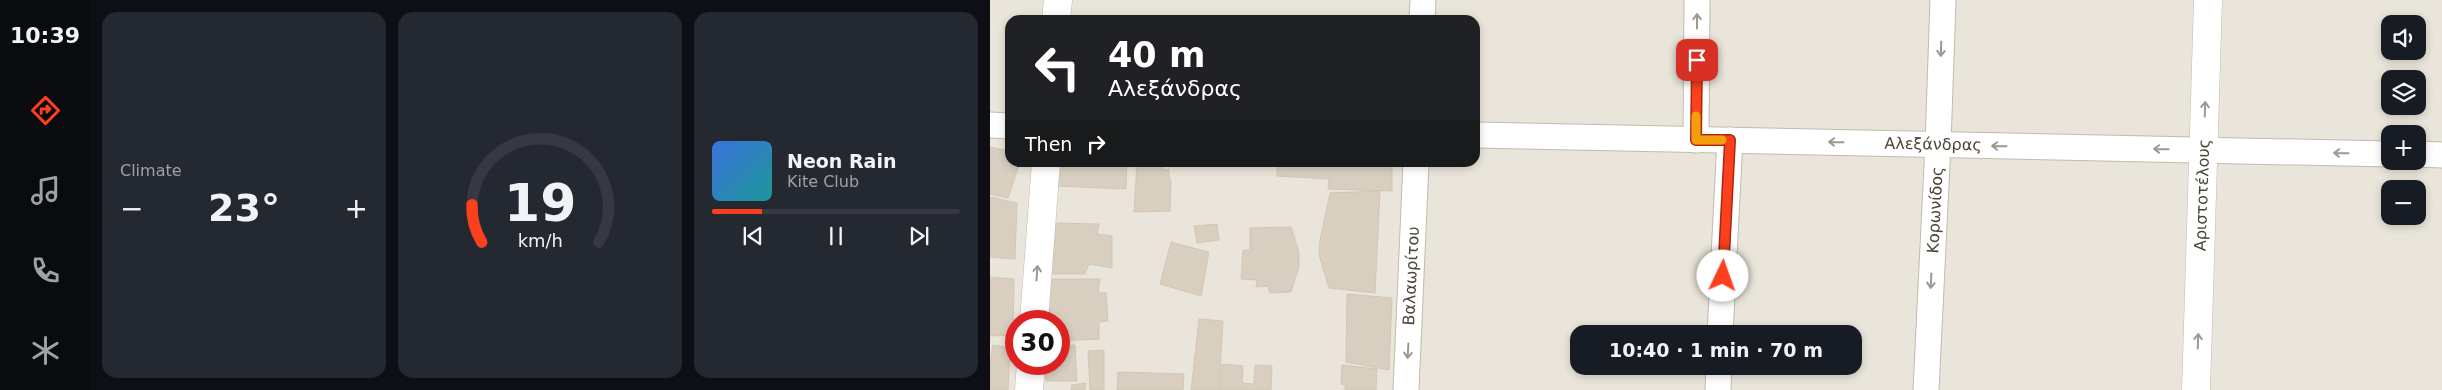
<!DOCTYPE html>
<html lang="en">
<head>
<meta charset="utf-8">
<style>
  body { margin:0; font-family:"DejaVu Sans",sans-serif; background:#242831; color:#f1f3f6; height:100vh; display:flex; flex-direction:column; font-size:19px; white-space:nowrap }
  * { box-sizing:border-box; margin:0 }
  p { font-size:16px; color:#9ea1a6 }
  .icon { flex:none; width:28px; height:28px; fill:none; stroke:currentColor; stroke-width:2; stroke-linecap:round; stroke-linejoin:round }
  .map { position:relative; flex:1; overflow:hidden }
  .details { display:flex; flex-direction:column; gap:12px; padding:12px; background:#0d0f14; width:900px }
  .details>* { flex:none }
  .banner { position:absolute; left:15px; top:15px; width:475px; height:152px; border-radius:15px; box-shadow:0 2px 8px #0003; background:#202124; color:#fff; overflow:hidden }
  .fabs { position:absolute; left:1391px; top:15px; display:grid; gap:10px }
  .fabs a { display:grid; place-items:center; width:45px; height:45px; border-radius:10px; background:#171b24; box-shadow:0 2px 8px #0003; font-size:25px }
  .speed { position:absolute; left:15px; top:310px; display:flex; gap:10px; font-size:25px; font-weight:700; text-align:center }
  .speed>* { display:grid; place-content:center; width:65px; height:65px; border-radius:50%; background:#171b24; box-shadow:0 2px 8px #0003; line-height:1 }
  .speed .limit { border:8px solid #d22; background:#fff; color:#111 }
  .pin { position:absolute; display:grid; place-items:center; width:42px; height:42px; color:#fff; margin:-21px; border-radius:10px; box-shadow:0 2px 8px #0006 }
  .me { position:absolute; width:55px; margin:-28px; rotate:3deg; stroke-linejoin:round; filter:drop-shadow(0 0 4px #0008) }
  .turn { display:flex; align-items:center; gap:18px; height:105px; padding:0 20px; font-size:22px }
  .turn .icon { width:65px; height:65px; stroke-width:2.5 }
  .turn b { display:block; font-size:35px; line-height:42px }
  .then { display:flex; align-items:center; height:48px; padding:0 20px; background:#0003; gap:10px; font-size:19px }
  .big { font-size:38px; font-weight:700; line-height:1.1 }
  .details .card { flex:1; display:flex; flex-direction:column; justify-content:center; gap:8px; min-width:0; padding:0 18px; border-radius:15px; background:#242831 }
  .details .dial { align-items:center; gap:0 }
  .dial svg { height:130px; overflow:visible; fill:none; stroke:#363941; stroke-width:7; stroke-linecap:round; text-anchor:middle }
  .dial text { fill:#f1f3f6; stroke:none }
  .song { display:flex; align-items:center; gap:15px }
  .cover { width:60px; height:60px; border-radius:8px; background:linear-gradient(135deg,hsl(220 70% 55%),hsl(180 70% 35%)) }
  .played { height:5px; border-radius:2px; background:linear-gradient(90deg,#fc3f1d 20%,#363941 20%) }
  .keys { display:flex; justify-content:space-around; direction:ltr }
  .heat { display:flex; justify-content:space-between; align-items:center; font-size:28px; direction:ltr }
  .details .tiles { flex:1; display:grid; gap:12px; grid-template-columns:repeat(3,1fr) }
  .trip { position:absolute; left:580px; top:325px; width:292px; height:50px; border-radius:15px; background:#171b24; box-shadow:0 2px 8px #0003; font-weight:700; line-height:50px; text-align:center }
  main { display:flex; flex:1; min-height:0 }
  .dock { display:flex; flex-direction:column; width:90px; justify-content:space-around; align-items:center; background:#090b0e; color:#9ea1a6 }
  .dock .icon { width:35px; height:35px }
  .dock .on { color:#fc3f1d }
  .dock b { font-size:22px; color:#f1f3f6 }
  .map>svg:first-child { display:block }
  .residential { fill:#eae5da; fill-rule:evenodd }
  .building { fill:#d8cfc1; stroke:#d3c7b4 }
  .lines { fill:none; stroke-linecap:round; stroke-linejoin:round }
  .minor-casing { stroke:#c2bbae; stroke-width:27 }
  .tertiary-casing { stroke:#c2bbae; stroke-width:29 }
  .minor { stroke:#fff; stroke-width:25 }
  .tertiary { stroke:#fff; stroke-width:28 }
  .oneway { stroke:#9c9892 }
  .route-casing { stroke:#a42913; stroke-width:12 }
  .route { stroke:#fc3f1d; stroke-width:9 }
  .slow { stroke:#f59e0b; stroke-width:9 }
  .labels { text-anchor:middle; dominant-baseline:central; stroke-width:4.5; stroke-linejoin:round; paint-order:stroke }
  .street-label { font-size:16px; fill:#4b4439; stroke:#fff }
</style>
</head>
<body>
<main>
<nav class="dock">
<b>10:39</b>
<svg class="icon on" aria-label="directions" viewBox="0 0 24 24"><path d="M12 3l9 9-9 9-9-9zM9 14v-3h6M13 9l2 2-2 2"/></svg>
<svg class="icon" aria-label="music" viewBox="0 0 24 24"><path d="M9 18V5l10-2v13"/><circle cx="6" cy="18" r="3"/><circle cx="16" cy="16" r="3"/></svg>
<svg class="icon" aria-label="phone" viewBox="0 0 24 24"><path d="M5 4h4l2 5-3 2q2 4 5 5l2-3 5 2v4C11 20 4 13 5 4z"/></svg>
<svg class="icon" aria-label="climate" viewBox="0 0 24 24"><path d="M12 3v18M4 7l16 10M4 17L20 7"/></svg>
</nav>
<section class="details">
<div class="tiles">
<div class="card"><p>Climate</p>
<div class="heat"><a>−</a><b class="big">23°</b><a>+</a></div>
</div>
<div class="card dial"><svg viewBox="0 0 100 80">
<path d="M14 69A42 42 0 1 1 86 69"/>
<path d="M14 69A42 42 0 0 1 8 46" stroke="#fc3f1d"/>
<text x="50" y="56" font-size="32" font-weight="700">19</text>
<text x="50" y="72" font-size="11">km/h</text>
</svg></div>
<div class="card">
<div class="song"><i class="cover"></i><div><b>Neon Rain</b><p>Kite Club</p></div></div>
<div class="played"></div>
<div class="keys"><svg class="icon" aria-label="previous" viewBox="0 0 24 24"><path d="M18 5L8 12l10 7zM5 5v14"/></svg><svg class="icon" aria-label="pause" viewBox="0 0 24 24"><path d="M8 5v14M16 5v14"/></svg><svg class="icon" aria-label="next" viewBox="0 0 24 24"><path d="M6 5l10 7-10 7zM19 5v14"/></svg></div>
</div>
</div>
</section>
<div class="map">
<svg width="1452" height="390" viewBox="0 0 1452 390">
  <rect width="100%" height="100%" fill="#f6f3ec"/>
  <path class="residential" d="M0,0h1452v390h-1452zM20,20h465v142h-465zM1400,24h28v27h-28zM1400,79h28v27h-28zM1400,134h28v27h-28zM1400,189h28v27h-28zM26,321h43v43h-43zM589,334h275v32h-275z"/>
  <g class="building">
    <path d="M0,147l20,4v11h10l-12,36 -18,-4z"/>
    <path d="M68,162h69l-1,27 -70,-3z"/>
    <path d="M147,162h26v8l6,-1v9l2,2 -1,31 -36,1z"/>
    <path d="M287,162h115v29l-64,-2 1,-10 -52,-3z"/>
    <path d="M390,191l-5,102 -46,-5 -10,-33 1,-15 10,-47z"/>
    <path d="M0,197l27,6 -2,56 -25,-2z"/>
    <path d="M57,223l52,1 -2,10 15,2v32l-23,-4 -4,10h-40z"/>
    <path d="M227,224l2,16 -22,3 -3,-17z"/>
    <path d="M301,227l8,25v15l-8,25 -21,1 -2,-7 -12,1 1,-7 -16,-1 2,-29h7v-22z"/>
    <path d="M181,242l38,10 -8,44 -41,-12z"/>
    <path d="M0,277l24,2 -1,56 -23,1z"/>
    <path d="M53,279h57l-2,14h8l2,28 -9,1v17l-40,2v-20h-17z"/>
    <path d="M357,294l45,4 -3,72 -43,-8z"/>
    <path d="M209,319l24,2 -4,69h-28z"/>
    <path d="M3,345l17,3 -2,42h-18v-27z"/>
    <path d="M85,345l2,36h-31l-1,-17h14v-18z"/>
    <path d="M114,350v40h-14l-2,-39z"/>
    <path d="M232,364l21,2 -1,17 12,1 1,-19 17,1 -1,24h-51z"/>
    <path d="M352,365l35,4 -1,21h-31v-5l-4,-1z"/>
    <path d="M128,372l66,2 -1,16h-66z"/>
    <path d="M96,383l-1,7h-14l1,-5z"/>
  </g>
  <g class="lines">
    <g class="minor-casing">
      <g id="minor">
        <path d="M432,20l1,-20"/>
        <path d="M0,125l20,1"/>
        <path d="M485,135l915,19"/>
        <path d="M706,140l1,-140"/>
        <path d="M1428,154l24,1"/>
        <path d="M730,334l10,-194"/>
        <path d="M416,390l10,-228"/>
        <path d="M728,390l1,-24"/>
        <path d="M936,390l12,-246 5,-144"/>
      </g>
    </g>
    <g class="tertiary-casing">
      <g id="tertiary">
        <path d="M66,20l2,-20"/>
        <path d="M44,321l12,-159"/>
        <path d="M39,390l2,-26"/>
        <path d="M1206,390l12,-390"/>
      </g>
    </g>
    <use href="#minor" class="minor"/>
    <use href="#tertiary" class="tertiary"/>
  </g>
  <defs><path id="oneway-shaft" d="M-6 0H5M1.5-3L5.5 0L1.5 3" fill="none" stroke-width="1.6" stroke-linecap="round" stroke-linejoin="round" transform="scale(1.25)"/></defs>
  <g class="oneway">
    <use href="#oneway-shaft" transform="translate(707 21) rotate(-90)"/>
    <use href="#oneway-shaft" transform="translate(951 49) rotate(92)"/>
    <use href="#oneway-shaft" transform="translate(1215 109) rotate(-88)"/>
    <use href="#oneway-shaft" transform="translate(846 142) rotate(-179)"/>
    <use href="#oneway-shaft" transform="translate(1009 146) rotate(-179)"/>
    <use href="#oneway-shaft" transform="translate(1171 149) rotate(-179)"/>
    <use href="#oneway-shaft" transform="translate(1351 153) rotate(-179)"/>
    <use href="#oneway-shaft" transform="translate(47 273) rotate(-86)"/>
    <use href="#oneway-shaft" transform="translate(941 281) rotate(93)"/>
    <use href="#oneway-shaft" transform="translate(1208 341) rotate(-88)"/>
    <use href="#oneway-shaft" transform="translate(418 351) rotate(93)"/>
  </g>
  <g class="lines">
    <g class="route-casing">
      <path id="route" d="M707,60l-1,80h34l-7,136"/>
    </g>
    <use href="#route" class="route"/>
    <path class="slow" d="M706,116v24h26"/>
  </g>
  <g class="labels">
    <g class="street-label">
      <text transform="translate(943 144) rotate(1)">Αλεξάνδρας</text>
      <text transform="translate(1212 195) rotate(-88)">Αριστοτέλους</text>
      <text transform="translate(945 210) rotate(-87)">Κορωνίδος</text>
      <text transform="translate(421 276) rotate(-87)">Βαλαωρίτου</text>
    </g>
  </g>
</svg>
<div class="fabs">
<a><svg class="icon" aria-label="sound" viewBox="0 0 24 24"><path d="M4 9h4l5-4v14l-5-4H4zM17 9q2 3 0 6"/></svg></a>
<a><svg class="icon" aria-label="layers" viewBox="0 0 24 24"><path d="M12 4l9 5-9 5-9-5zM3 14l9 5 9-5"/></svg></a>
<a>+</a>
<a>−</a>
</div>
<div class="speed"><div class="limit">30</div></div>
<div class="pin" style="left:707px;top:60px;background:#d93025"><svg class="icon" aria-label="arrive" viewBox="0 0 24 24"><path d="M6 21V4h12l-3 4 3 4H6"/></svg></div>
<svg class="me" style="left:733px;top:276px" viewBox="-20 -20 40 40"><circle r="19" fill="#fff"/><path d="M0-13L10 11 0 6-10 11z" fill="#fc3f1d"/></svg>
<div class="trip">10:40 · 1 min · 70 m</div>
<div class="banner">
<div class="turn"><svg class="icon" aria-label="left" viewBox="0 0 24 24"><path d="M17 20v-9H6M10 6l-5 5 5 5"/></svg><div><b>40 m</b>Αλεξάνδρας</div></div>
<div class="then">Then<svg class="icon" aria-label="right" viewBox="0 0 24 24"><path d="M7 20v-9h11M14 6l5 5-5 5"/></svg></div>
</div>
</div>
</main>
</body>
</html>
